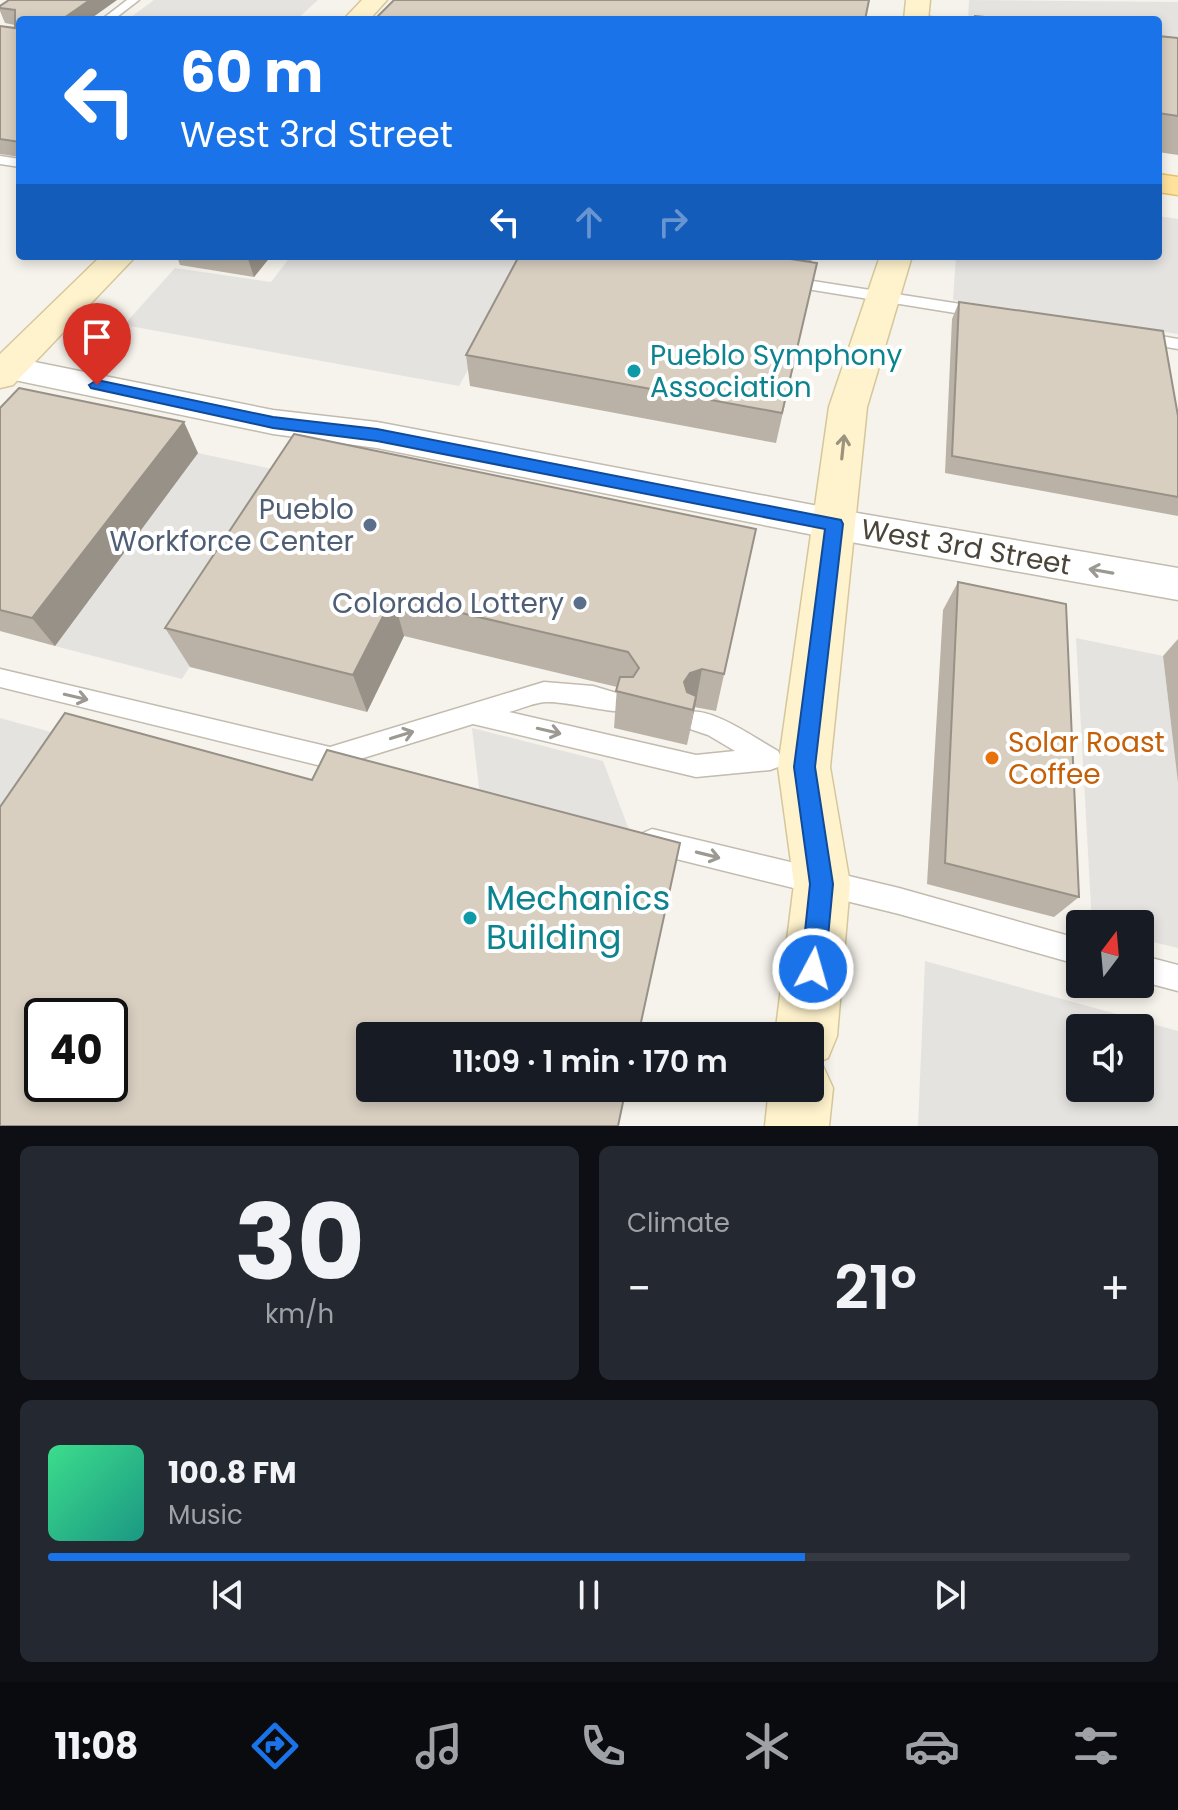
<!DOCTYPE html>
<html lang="en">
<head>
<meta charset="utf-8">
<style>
  body { margin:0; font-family:Poppins,sans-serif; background:#242831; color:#f1f3f6; height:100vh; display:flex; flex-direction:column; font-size:30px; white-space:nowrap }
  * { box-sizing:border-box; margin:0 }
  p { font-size:26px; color:#9ea1a6 }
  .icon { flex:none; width:44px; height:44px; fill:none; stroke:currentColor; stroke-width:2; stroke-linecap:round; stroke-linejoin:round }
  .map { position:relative; height:1126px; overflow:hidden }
  .side { display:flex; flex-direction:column; gap:20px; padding:20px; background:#0d0f14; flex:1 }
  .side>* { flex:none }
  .hud { position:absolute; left:16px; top:16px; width:1146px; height:244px; border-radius:8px; box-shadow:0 4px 12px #0003; background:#1a73e8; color:#fff; overflow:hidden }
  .needle { width:52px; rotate:16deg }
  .tools { position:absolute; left:1066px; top:910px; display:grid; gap:16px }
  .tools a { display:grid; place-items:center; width:88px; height:88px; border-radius:8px; background:#171b24; box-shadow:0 4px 12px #0003; font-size:40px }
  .speed { position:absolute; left:24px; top:998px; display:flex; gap:16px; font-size:40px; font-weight:700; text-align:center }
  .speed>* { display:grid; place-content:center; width:104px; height:104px; border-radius:50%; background:#171b24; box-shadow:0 4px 12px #0003; line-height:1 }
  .speed .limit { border:4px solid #111; border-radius:12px; background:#fff; color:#111 }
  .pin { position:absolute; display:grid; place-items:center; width:68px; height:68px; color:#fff; margin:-82px -34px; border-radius:50% 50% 50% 0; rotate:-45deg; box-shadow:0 0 8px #0007 }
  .pin .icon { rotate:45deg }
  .me { position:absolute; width:88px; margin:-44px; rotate:6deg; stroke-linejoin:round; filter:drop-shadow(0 0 6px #0008) }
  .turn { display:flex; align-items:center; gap:28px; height:168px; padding:0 32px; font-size:36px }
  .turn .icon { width:104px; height:104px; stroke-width:2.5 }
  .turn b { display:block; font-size:56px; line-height:68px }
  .lanes { display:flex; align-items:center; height:76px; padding:0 32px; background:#0003; justify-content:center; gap:40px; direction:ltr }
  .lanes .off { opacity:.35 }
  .big { font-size:60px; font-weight:600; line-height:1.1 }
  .side .card { flex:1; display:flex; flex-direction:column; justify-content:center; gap:12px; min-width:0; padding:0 28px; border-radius:12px; background:#242831 }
  .side .dial { align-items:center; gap:0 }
  .dial b { font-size:104px; line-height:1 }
  .song { display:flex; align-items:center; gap:24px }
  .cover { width:96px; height:96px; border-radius:12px; background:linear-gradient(135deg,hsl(150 70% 55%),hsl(170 70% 35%)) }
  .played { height:8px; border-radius:4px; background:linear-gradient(90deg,#1a73e8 70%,#363941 70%) }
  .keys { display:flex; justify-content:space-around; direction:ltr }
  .heat { display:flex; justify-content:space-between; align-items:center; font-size:44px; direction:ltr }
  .side .tiles { flex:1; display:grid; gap:20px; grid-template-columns:1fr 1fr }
  .card:last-child { grid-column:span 2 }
  .trip { position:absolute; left:356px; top:1022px; width:468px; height:80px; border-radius:8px; background:#171b24; box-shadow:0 4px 12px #0003; font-weight:600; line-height:80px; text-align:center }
  .tabs { display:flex; height:128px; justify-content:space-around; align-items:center; background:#090b0e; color:#9ea1a6 }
  .tabs .icon { width:56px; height:56px }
  .tabs .current { color:#1a73e8 }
  .tabs b { font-size:36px; color:#f1f3f6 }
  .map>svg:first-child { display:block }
  .parking { fill:#e5e3e0; fill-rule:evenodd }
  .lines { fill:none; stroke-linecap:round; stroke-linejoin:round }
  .lane-casing { stroke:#c2bbae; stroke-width:3 }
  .street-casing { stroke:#c2bbae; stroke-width:3 }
  .secondary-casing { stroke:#d6c79b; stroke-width:3 }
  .primary-casing { stroke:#e6c16a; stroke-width:3 }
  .lane { fill:#fff; fill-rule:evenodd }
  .street { fill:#fff; fill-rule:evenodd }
  .secondary { fill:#fff3cd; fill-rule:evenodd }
  .primary { fill:#ffe39c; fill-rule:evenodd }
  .wall { fill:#bab2a6 }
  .shaded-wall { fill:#979187 }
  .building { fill:#d8cfc1; stroke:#979187; stroke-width:2; fill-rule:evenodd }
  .oneway { stroke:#9c937c }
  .oneway2 { stroke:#9c9892 }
  .route { fill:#1a73e8; stroke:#114b97; stroke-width:2 }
  .culture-dot { fill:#0f9aa8; stroke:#fff; stroke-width:3 }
  .service-dot { fill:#5c6f8a; stroke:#fff; stroke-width:3 }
  .food-dot { fill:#e8710a; stroke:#fff; stroke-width:3 }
  .labels { text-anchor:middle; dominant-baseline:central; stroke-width:8; stroke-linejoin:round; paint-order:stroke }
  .culture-label { font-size:28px; fill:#0d838f; stroke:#fff; text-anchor:start }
  .service-label { font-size:28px; fill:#4e5e75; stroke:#fff; text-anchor:end }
  .street-label { font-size:28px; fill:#4b4439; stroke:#fff }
  .food-label { font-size:28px; fill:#c56008; stroke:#fff; text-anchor:start }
  .near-culture-label { font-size:34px; fill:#0d838f; stroke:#fff; text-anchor:start }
</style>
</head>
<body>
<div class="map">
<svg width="1178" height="1126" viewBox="0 0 1178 1126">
  <rect width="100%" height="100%" fill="#f6f3ec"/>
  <g class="parking">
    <path d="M154,0h164l-22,20h-169z"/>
    <path d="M969,0l209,2v63l-20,-2v-43h-190z"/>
    <path d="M1158,216l20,3v115l-225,-34 3,-44h202z"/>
    <path d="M291,256h241l-73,130 -335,-61 51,-57 96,14z"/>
    <path d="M198,453l111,24 -127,202 -127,-33z"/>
    <path d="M1076,638l87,18 15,127v165l-38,-9v-15h-48z"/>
    <path d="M0,718l91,25 -91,138z"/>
    <path d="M472,728l131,33 28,74 -151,-39z"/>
    <path d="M925,961l253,70v95h-260zM1080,1028h60v60h-60z"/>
  </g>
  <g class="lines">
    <g class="lane-casing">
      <g id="lane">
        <path d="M127,0h12l-26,20h-12z"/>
        <path d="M916,14l28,6 -32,-1 -1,-2z"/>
        <path d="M0,156l20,3v8l-20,-3z"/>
        <path d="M787,277l193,30 8,5 -8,5 -198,-32 -3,-3z"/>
        <path d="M1138,332l40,7v10l-46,-8v-8z"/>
        <path d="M0,669l330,78 214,-65 49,4 37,11 3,7 -3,7c-12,4 -63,-10 -83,-9 -12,0 -26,7 -38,10l187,43 39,-4 -27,-16 -24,-8 -3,-7 3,-7c25,-9 72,26 94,38l4,8 -4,8 -8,3 -74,7 -223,-53 -113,35 -2,11 -8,3 -350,-86z"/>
        <path d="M652,829l247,59 181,51v26l-181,-51 -247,-61 -9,-4 -3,-8 3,-8z"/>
        <path d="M1140,955l38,10v26l-38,-10z"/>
      </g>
    </g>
    <g class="street-casing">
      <path id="street" d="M0,355l273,55 104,12 457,87 344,59v32l-344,-61 -457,-91 -104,-14 -273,-57z"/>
    </g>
    <g class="secondary-casing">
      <g id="secondary">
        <path d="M362,0h25l-18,20h-26z"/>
        <path d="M906,0h24l-2,20h-24z"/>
        <path d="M101,256h35l-123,129 -13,3v-34z"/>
        <path d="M880,256h32l-45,151 -37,360 20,117 -13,152 -9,22 -12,5 7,3 10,22 -4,38h-64l4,-38h41v-52h-35l19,-152 -16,-117 51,-360z"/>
      </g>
    </g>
    <g class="primary-casing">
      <path id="primary" d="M1158,174l20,3v18l-20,-3z"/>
    </g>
    <use href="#lane" class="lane"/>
    <use href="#street" class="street"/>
    <use href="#secondary" class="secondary"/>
    <use href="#primary" class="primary"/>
  </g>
  <g class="wall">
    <path d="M9,0l11,20v137l-20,-3v-128l15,2v-3l-10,-2 -5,-12v-5z"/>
    <path d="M1158,36l20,2v117l-20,-3z"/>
    <path d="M177,256h94l-17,21 -74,-12z"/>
    <path d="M519,256h294l-2,6 6,1 -41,180 -306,-57 -4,-31z"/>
    <path d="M959,302l219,114v100l-233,-43 7,-154z"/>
    <path d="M0,408l198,45 -143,193 -55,-15z"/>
    <path d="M756,529l-40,182 -22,-4 -7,38 -73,-17 3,-41 -213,-51 -37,76 -177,-45 -25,-39z"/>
    <path d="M958,582l121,315 -25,20 -127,-33 16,-274z"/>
    <path d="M1178,639v144l-15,-127z"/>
  </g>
  <g class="shaded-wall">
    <path d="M90,0h27l-28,20h-28z"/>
    <path d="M247,256h24l-17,21z"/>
    <path d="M184,422l14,31 -143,193 -23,-28z"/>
    <path d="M393,597l11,39 -37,76 -14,-37z"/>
    <path d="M702,669l-7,38 -8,38 7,-38 -10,-25 6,-9z"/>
  </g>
  <g class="building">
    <path d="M9,0h81l-29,20h-41v122l-20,-3v-113l15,2v-18l-15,-2v-2z"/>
    <path d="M394,0h475l-4,20h-491z"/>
    <path d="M975,16l38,4h-38z"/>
    <path d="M1158,36l20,2v78l-20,-3z"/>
    <path d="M519,256h252l46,7 -35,150 -316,-58z"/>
    <path d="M959,302l204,29 15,85v81l-226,-41z"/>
    <path d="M19,388l165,34 -152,196 -32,-8v-202z"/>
    <path d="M294,434l462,95 -32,145 -22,-5 -12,4 -6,9 3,10 9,4 -3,14 -77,-19 4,-14h13l6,-9 -11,-16 -235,-55 -40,78 -188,-47z"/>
    <path d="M958,582l108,22 13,293 -134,-34z"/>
    <path d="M65,713l247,67 15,-30 353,93 -42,193h-268v52h256l-8,38h-618v-319zM42,1016h68v68h-68z"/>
  </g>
  <defs><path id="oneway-shaft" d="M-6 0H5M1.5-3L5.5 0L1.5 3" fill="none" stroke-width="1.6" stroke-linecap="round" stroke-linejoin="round" transform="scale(2)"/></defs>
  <use class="oneway" href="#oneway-shaft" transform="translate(843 447) rotate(-84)"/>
  <g class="oneway2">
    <use href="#oneway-shaft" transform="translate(1101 571) rotate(-170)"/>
    <use href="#oneway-shaft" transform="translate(76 697) rotate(13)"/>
    <use href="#oneway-shaft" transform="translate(549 731) rotate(13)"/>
    <use href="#oneway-shaft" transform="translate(402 735) rotate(-17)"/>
    <use href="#oneway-shaft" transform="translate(708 855) rotate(14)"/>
  </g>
  <path class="route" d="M97,380l176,37 104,12 464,91 2,4 -28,243 18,117 -8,85 -3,9 -9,4 -9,-4 -3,-9 9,-85 -16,-117 31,-238 -448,-88 -104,-13 -182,-40 -2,-3z"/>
  <g class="culture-dot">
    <circle cx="634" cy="371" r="8"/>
    <circle cx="470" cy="918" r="8"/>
  </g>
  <g class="service-dot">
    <circle cx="370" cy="525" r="8"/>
    <circle cx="580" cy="603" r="8"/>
  </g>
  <circle class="food-dot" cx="992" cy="758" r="8"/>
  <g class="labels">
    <g class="culture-label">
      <text x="650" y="355">Pueblo Symphony<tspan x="650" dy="32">Association</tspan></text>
    </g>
    <g class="service-label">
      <text x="354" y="509">Pueblo<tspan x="354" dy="32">Workforce Center</tspan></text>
      <text x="564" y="603">Colorado Lottery</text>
    </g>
    <g class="street-label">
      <text transform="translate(966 547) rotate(10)">West 3rd Street</text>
    </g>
    <g class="food-label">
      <text x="1008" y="742">Solar Roast<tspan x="1008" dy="32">Coffee</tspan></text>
    </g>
    <g class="near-culture-label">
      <text x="486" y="898">Mechanics<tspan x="486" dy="39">Building</tspan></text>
    </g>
  </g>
</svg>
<div class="tools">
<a><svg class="needle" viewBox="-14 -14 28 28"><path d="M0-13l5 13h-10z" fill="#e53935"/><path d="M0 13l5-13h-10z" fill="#9ea1a6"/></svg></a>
<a><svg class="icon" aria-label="sound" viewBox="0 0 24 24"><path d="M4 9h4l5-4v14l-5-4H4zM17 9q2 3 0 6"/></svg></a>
</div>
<div class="speed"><div class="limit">40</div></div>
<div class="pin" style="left:97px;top:385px;background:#d93025"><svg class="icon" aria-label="arrive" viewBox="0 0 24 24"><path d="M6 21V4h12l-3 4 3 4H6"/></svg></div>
<svg class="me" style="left:813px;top:969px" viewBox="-20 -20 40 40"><circle r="17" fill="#1a73e8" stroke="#fff" stroke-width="3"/><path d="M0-11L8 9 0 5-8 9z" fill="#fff"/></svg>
<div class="trip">11:09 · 1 min · 170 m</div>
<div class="hud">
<div class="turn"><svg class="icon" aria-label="left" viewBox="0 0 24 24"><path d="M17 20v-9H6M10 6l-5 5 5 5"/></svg><div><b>60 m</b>West 3rd Street</div></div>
<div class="lanes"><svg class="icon" aria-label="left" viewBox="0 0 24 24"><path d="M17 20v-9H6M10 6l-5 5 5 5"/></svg><svg class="icon off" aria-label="ahead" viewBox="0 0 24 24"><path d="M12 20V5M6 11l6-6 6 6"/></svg><svg class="icon off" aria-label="right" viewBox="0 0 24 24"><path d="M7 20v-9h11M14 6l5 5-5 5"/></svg></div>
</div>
</div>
<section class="side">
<div class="tiles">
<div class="card dial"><b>30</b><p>km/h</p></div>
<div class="card"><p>Climate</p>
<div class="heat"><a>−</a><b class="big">21°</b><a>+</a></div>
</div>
<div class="card">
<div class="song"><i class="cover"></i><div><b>100.8 FM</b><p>Music</p></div></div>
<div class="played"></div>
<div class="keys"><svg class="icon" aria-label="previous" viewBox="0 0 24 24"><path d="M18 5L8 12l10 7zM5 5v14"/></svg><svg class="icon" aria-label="pause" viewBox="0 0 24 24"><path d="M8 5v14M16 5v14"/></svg><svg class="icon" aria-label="next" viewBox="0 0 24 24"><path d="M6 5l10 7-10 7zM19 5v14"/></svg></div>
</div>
</div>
</section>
<nav class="tabs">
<b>11:08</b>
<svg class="icon current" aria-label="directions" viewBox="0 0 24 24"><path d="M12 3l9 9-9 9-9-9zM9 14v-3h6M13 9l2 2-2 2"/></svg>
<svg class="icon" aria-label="music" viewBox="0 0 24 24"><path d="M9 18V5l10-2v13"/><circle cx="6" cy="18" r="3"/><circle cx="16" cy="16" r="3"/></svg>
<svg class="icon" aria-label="phone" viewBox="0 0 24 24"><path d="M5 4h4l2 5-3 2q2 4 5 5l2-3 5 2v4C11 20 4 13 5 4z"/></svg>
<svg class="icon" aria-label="climate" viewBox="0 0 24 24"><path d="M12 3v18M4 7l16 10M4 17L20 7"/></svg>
<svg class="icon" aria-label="car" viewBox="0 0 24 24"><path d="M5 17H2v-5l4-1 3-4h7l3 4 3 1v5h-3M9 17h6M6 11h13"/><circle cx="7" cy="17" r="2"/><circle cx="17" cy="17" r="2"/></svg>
<svg class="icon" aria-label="filters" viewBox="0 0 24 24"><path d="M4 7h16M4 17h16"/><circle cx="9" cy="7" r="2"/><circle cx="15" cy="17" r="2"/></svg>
</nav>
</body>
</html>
